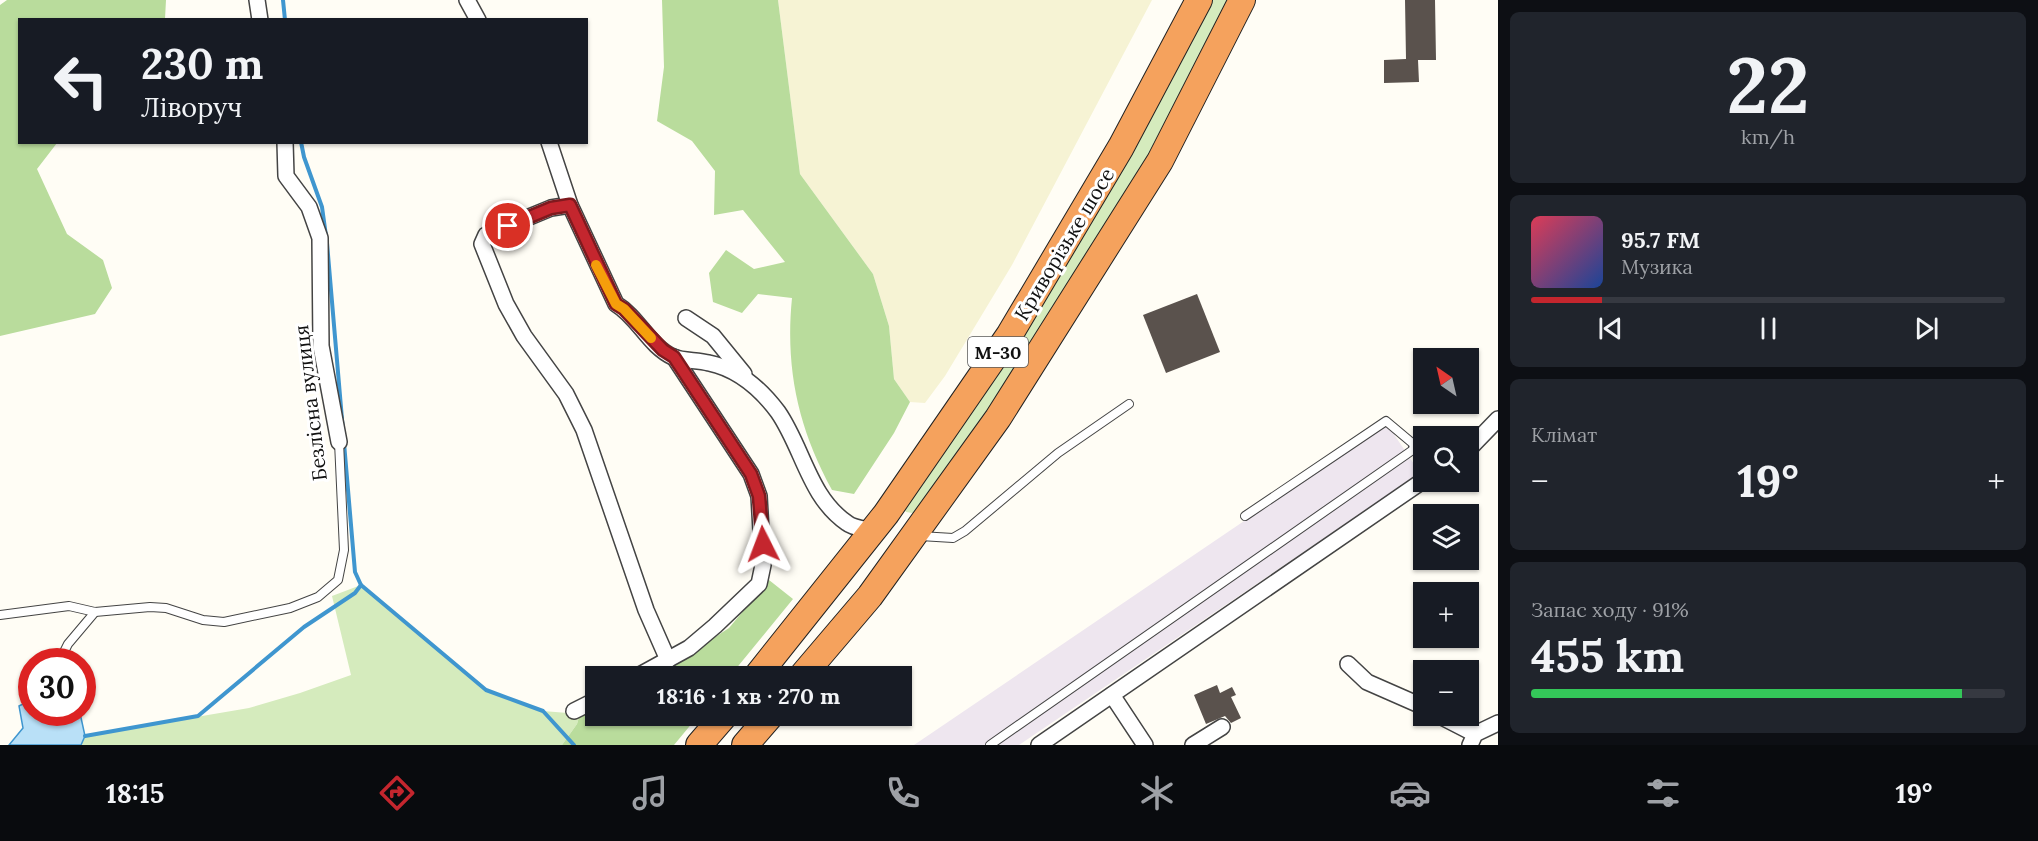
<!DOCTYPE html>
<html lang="uk">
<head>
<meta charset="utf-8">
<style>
  body { margin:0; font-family:Lora,serif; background:#20242c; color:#f1f3f6; height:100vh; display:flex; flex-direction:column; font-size:22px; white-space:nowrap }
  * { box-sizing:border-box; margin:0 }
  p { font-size:20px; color:#9ea1a6 }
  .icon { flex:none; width:33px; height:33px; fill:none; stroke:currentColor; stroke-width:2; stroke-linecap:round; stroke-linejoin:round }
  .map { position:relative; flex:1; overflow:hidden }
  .details { display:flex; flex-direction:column; gap:12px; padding:12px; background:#0d0f14; width:540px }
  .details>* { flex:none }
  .hud { position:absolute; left:18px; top:18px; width:570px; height:126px; border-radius:0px; box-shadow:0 2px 4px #0004; background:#171b24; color:#f1f3f6; overflow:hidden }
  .needle { width:39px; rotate:326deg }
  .controls { position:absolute; left:1413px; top:348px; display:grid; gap:12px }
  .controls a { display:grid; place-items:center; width:66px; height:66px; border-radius:0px; background:#171b24; box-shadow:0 2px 4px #0004; font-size:30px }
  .speed { position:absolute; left:18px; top:648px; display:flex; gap:12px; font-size:30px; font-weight:700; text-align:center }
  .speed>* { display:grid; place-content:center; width:78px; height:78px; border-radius:50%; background:#171b24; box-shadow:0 2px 4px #0004; line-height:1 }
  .speed .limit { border:9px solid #d22; background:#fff; color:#111 }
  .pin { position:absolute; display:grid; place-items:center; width:51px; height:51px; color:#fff; margin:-26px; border:3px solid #fff; border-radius:50%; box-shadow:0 2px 6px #0007 }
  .me { position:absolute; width:66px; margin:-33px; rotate:357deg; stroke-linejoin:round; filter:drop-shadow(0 0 4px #0008) }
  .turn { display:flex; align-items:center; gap:21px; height:126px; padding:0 24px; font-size:27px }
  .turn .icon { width:78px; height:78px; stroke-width:2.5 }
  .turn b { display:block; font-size:42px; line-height:51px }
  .big { font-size:45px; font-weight:700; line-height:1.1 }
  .details .tile { flex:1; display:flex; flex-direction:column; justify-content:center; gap:9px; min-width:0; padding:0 21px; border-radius:9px; background:#20242c }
  .details .dial { align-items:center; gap:0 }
  .dial b { font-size:78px; line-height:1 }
  .song { display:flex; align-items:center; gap:18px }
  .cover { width:72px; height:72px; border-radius:9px; background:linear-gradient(135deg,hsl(350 70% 55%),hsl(220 70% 35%)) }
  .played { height:6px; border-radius:3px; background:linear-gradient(90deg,#c4262e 15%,#363941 15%) }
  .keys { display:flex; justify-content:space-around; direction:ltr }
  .heat { display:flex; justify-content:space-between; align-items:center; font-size:33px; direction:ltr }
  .charge { height:9px; border-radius:4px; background:linear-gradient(90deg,#34c759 91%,#363941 0) }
  .trip { position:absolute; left:585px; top:666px; width:327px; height:60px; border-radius:0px; background:#171b24; box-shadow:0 2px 4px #0004; font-weight:700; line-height:60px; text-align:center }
  .dock { display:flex; height:96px; justify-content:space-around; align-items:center; background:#090b0e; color:#9ea1a6 }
  .dock .icon { width:42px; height:42px }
  .dock .selected { color:#c4262e }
  .dock b { font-size:27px; color:#f1f3f6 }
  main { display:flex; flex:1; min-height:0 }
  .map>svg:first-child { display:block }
  .industrial { fill:#eee6ef }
  .farmland { fill:#f6f3d4 }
  .green { fill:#d5ebbd }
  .forest { fill:#b9dc9c }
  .water { fill:#b9e0f7; stroke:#3f96cf; stroke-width:1.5 }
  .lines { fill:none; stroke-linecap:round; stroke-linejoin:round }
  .stream { stroke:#3f96cf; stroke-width:4 }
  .building { fill:#5a524d }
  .lane-casing { stroke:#444; stroke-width:10 }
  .street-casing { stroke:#444; stroke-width:18 }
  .highway-casing { stroke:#222; stroke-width:28 }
  .lane { stroke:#fff; stroke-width:8 }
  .street { stroke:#fff; stroke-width:15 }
  .highway { stroke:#f5a25d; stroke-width:26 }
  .route-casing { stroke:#7f191e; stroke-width:15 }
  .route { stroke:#c4262e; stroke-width:10 }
  .slow { stroke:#f59e0b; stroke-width:10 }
  .labels { text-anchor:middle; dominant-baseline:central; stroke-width:6; stroke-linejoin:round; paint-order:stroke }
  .shield { fill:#fff; stroke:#585858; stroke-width:1.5 }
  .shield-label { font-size:18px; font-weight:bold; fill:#111 }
  .street-label { font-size:20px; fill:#111; stroke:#fff }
</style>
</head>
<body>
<main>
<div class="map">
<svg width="1498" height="745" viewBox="0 0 1498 745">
  <rect width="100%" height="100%" fill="#fffdf5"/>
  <path class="industrial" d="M1387,424l33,49 -401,272h-105z"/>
  <path class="farmland" d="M778,0h374l-140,265 -67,111 -20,27 -15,-1 -16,-23 -5,-53 -16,-52 -73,-100z"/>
  <g class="green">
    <path d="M1206,0h27l-92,174 -150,245 -72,95 -13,-2 -2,-3z"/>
    <path d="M361,585l125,105 57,21 37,3 -3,10 -15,21h-481l4,-9 164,-28 51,-15 51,-18 -19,-79z"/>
  </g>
  <g class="forest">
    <path d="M7,0h159l-1,19 -145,1v122l37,1 -20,26 30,65 36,26 9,28 -17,26 -95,22v-331z"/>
    <path d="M662,0h116l22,174 73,100 16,52 5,53 16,23 -16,31 -40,61 -22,-4c-34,-62 -47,-122 -40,-192l-34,-4 -16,19 -29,-11 -4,-29 17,-23 28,19 31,-7 -42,-52 -29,5 1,-44 -23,-30 -35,-20 7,-54z"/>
    <path d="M769,580l24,19 -63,77h-75l74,-48z"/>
    <path d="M595,706l1,10h102l-24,29h-112l15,-21 3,-10z"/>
  </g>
  <path class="water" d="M31,700l1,12 48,1 5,23 -4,9h-72l14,-17 -4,-22z"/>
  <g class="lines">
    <g class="stream">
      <path d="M283,0l2,20"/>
      <path d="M301,142l3,15 18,50 4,29"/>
      <path d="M327,243l28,329 6,13"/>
      <path d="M85,736l113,-20 106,-89 51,-34 6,-8 125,105 57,21 31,34"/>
    </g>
  </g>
  <g class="building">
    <path d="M1405,0h30l1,60h-18l1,22 -35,1v-23l22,-1z"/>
    <path d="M1197,294l23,58 -54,21 -23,-58z"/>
    <path d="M1217,685l3,8 12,-6 4,8 -5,2 10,21 -10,5 -6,-7 -19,8 -12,-29z"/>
  </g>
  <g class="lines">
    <g class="lane-casing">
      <g id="lane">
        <path d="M920,536l33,2 12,-7 93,-78 71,-49"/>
        <path d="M0,615l69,-9 26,6 55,-5 16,1 37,12 21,2 66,-14 28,-11 20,-17 6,-30 -5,-108"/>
        <path d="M63,654l5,-10 27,-32"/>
        <path d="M990,745l427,-298 -31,-26 -141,95"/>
      </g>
    </g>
    <g class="street-casing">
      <g id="street">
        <path d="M257,0l3,20"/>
        <path d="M467,0l11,20"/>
        <path d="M285,142l1,34 23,31 11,31 1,108 18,96"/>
        <path d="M549,142l21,63 46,99c22,13 33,42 57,53 10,4 24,3 36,6 29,6 51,25 69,49 25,36 31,85 69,111 6,5 18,6 26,8"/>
        <path d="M570,205l-19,3 -65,27 -4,9 24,60 18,32 42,58 18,36 62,180 22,50"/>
        <path d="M686,318l27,18 31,38"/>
        <path d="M1417,447l7,3"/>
        <path d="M1468,450l30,-31"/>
        <path d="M1348,664l19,18 57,25"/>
        <path d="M638,676l51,-28 26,-22 44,-42 4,-19 -4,-69 -8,-22 -77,-117"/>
        <path d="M1112,695l33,50"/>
        <path d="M574,711l22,-11"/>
        <path d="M1440,716l35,18"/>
        <path d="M1039,745l385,-265"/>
        <path d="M1193,745l29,-18"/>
        <path d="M1470,745l5,-11 23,-11"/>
      </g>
    </g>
    <g class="highway-casing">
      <g id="highway">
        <path d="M757,676l129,-162 124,-180 111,-187 78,-147"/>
        <path d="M802,676l68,-80 128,-178 162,-257 82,-161"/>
        <path d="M699,745l25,-29"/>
        <path d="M745,745l25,-29"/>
      </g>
    </g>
    <use href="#lane" class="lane"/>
    <use href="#street" class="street"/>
    <use href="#highway" class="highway"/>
  </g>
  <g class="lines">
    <g class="route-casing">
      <path id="route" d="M508,226l43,-18 19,-3 46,99 8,5 39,41 11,7 77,117 8,22 4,48"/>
    </g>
    <use href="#route" class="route"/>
    <path class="slow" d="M596,265l20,39 8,5 27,29"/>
  </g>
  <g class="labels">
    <rect class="shield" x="968" y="337" width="60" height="30" rx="4.5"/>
    <g class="shield-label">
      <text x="998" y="352">М-30</text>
    </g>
    <g class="street-label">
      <text transform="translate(1064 244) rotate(-59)">Криворізьке шосе</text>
      <text transform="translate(310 403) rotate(-97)">Безлісна вулиця</text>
    </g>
  </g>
</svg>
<div class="controls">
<a><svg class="needle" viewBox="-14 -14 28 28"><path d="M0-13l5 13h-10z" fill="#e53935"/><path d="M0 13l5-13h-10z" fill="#9ea1a6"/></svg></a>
<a><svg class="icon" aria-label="search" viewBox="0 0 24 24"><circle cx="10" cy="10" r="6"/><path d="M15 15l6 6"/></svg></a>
<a><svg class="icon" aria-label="layers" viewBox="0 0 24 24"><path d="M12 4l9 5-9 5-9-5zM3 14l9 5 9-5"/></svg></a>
<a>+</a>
<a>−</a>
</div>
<div class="speed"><div class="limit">30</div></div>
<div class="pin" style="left:508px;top:226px;background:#d93025"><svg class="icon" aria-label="arrive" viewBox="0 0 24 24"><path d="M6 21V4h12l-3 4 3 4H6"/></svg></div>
<svg class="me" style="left:763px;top:544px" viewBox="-20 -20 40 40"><path d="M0-17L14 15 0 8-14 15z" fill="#c4262e" stroke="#fff" stroke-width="4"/></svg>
<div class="trip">18:16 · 1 хв · 270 m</div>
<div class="hud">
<div class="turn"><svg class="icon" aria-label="left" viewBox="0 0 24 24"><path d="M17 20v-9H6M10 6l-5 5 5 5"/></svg><div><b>230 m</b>Ліворуч</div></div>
</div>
</div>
<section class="details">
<div class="tile dial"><b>22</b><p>km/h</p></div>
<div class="tile">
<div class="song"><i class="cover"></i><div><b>95.7 FM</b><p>Музика</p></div></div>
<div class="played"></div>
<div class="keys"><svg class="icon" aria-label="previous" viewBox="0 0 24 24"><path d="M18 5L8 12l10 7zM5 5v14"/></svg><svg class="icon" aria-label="pause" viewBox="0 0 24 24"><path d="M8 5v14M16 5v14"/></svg><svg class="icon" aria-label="next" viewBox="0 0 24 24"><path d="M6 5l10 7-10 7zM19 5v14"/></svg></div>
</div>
<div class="tile"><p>Клімат</p>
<div class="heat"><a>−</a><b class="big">19°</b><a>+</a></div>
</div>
<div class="tile"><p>Запас ходу · 91%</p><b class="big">455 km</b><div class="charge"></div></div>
</section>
</main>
<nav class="dock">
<b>18:15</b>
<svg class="icon selected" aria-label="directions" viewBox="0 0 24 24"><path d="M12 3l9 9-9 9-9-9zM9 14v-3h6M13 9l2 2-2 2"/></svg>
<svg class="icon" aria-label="music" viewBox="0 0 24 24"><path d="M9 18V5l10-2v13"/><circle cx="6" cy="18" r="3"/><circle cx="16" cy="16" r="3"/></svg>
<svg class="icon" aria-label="phone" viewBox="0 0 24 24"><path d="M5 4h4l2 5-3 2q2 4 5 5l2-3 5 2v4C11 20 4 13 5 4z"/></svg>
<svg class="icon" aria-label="climate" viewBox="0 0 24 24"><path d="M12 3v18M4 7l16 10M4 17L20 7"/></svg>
<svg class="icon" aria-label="car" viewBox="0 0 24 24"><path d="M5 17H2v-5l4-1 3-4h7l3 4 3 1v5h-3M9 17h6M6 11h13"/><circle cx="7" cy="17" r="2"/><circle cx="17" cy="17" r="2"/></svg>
<svg class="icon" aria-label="filters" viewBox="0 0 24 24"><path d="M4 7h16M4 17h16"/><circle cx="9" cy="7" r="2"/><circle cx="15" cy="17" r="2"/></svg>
<b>19°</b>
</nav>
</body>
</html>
